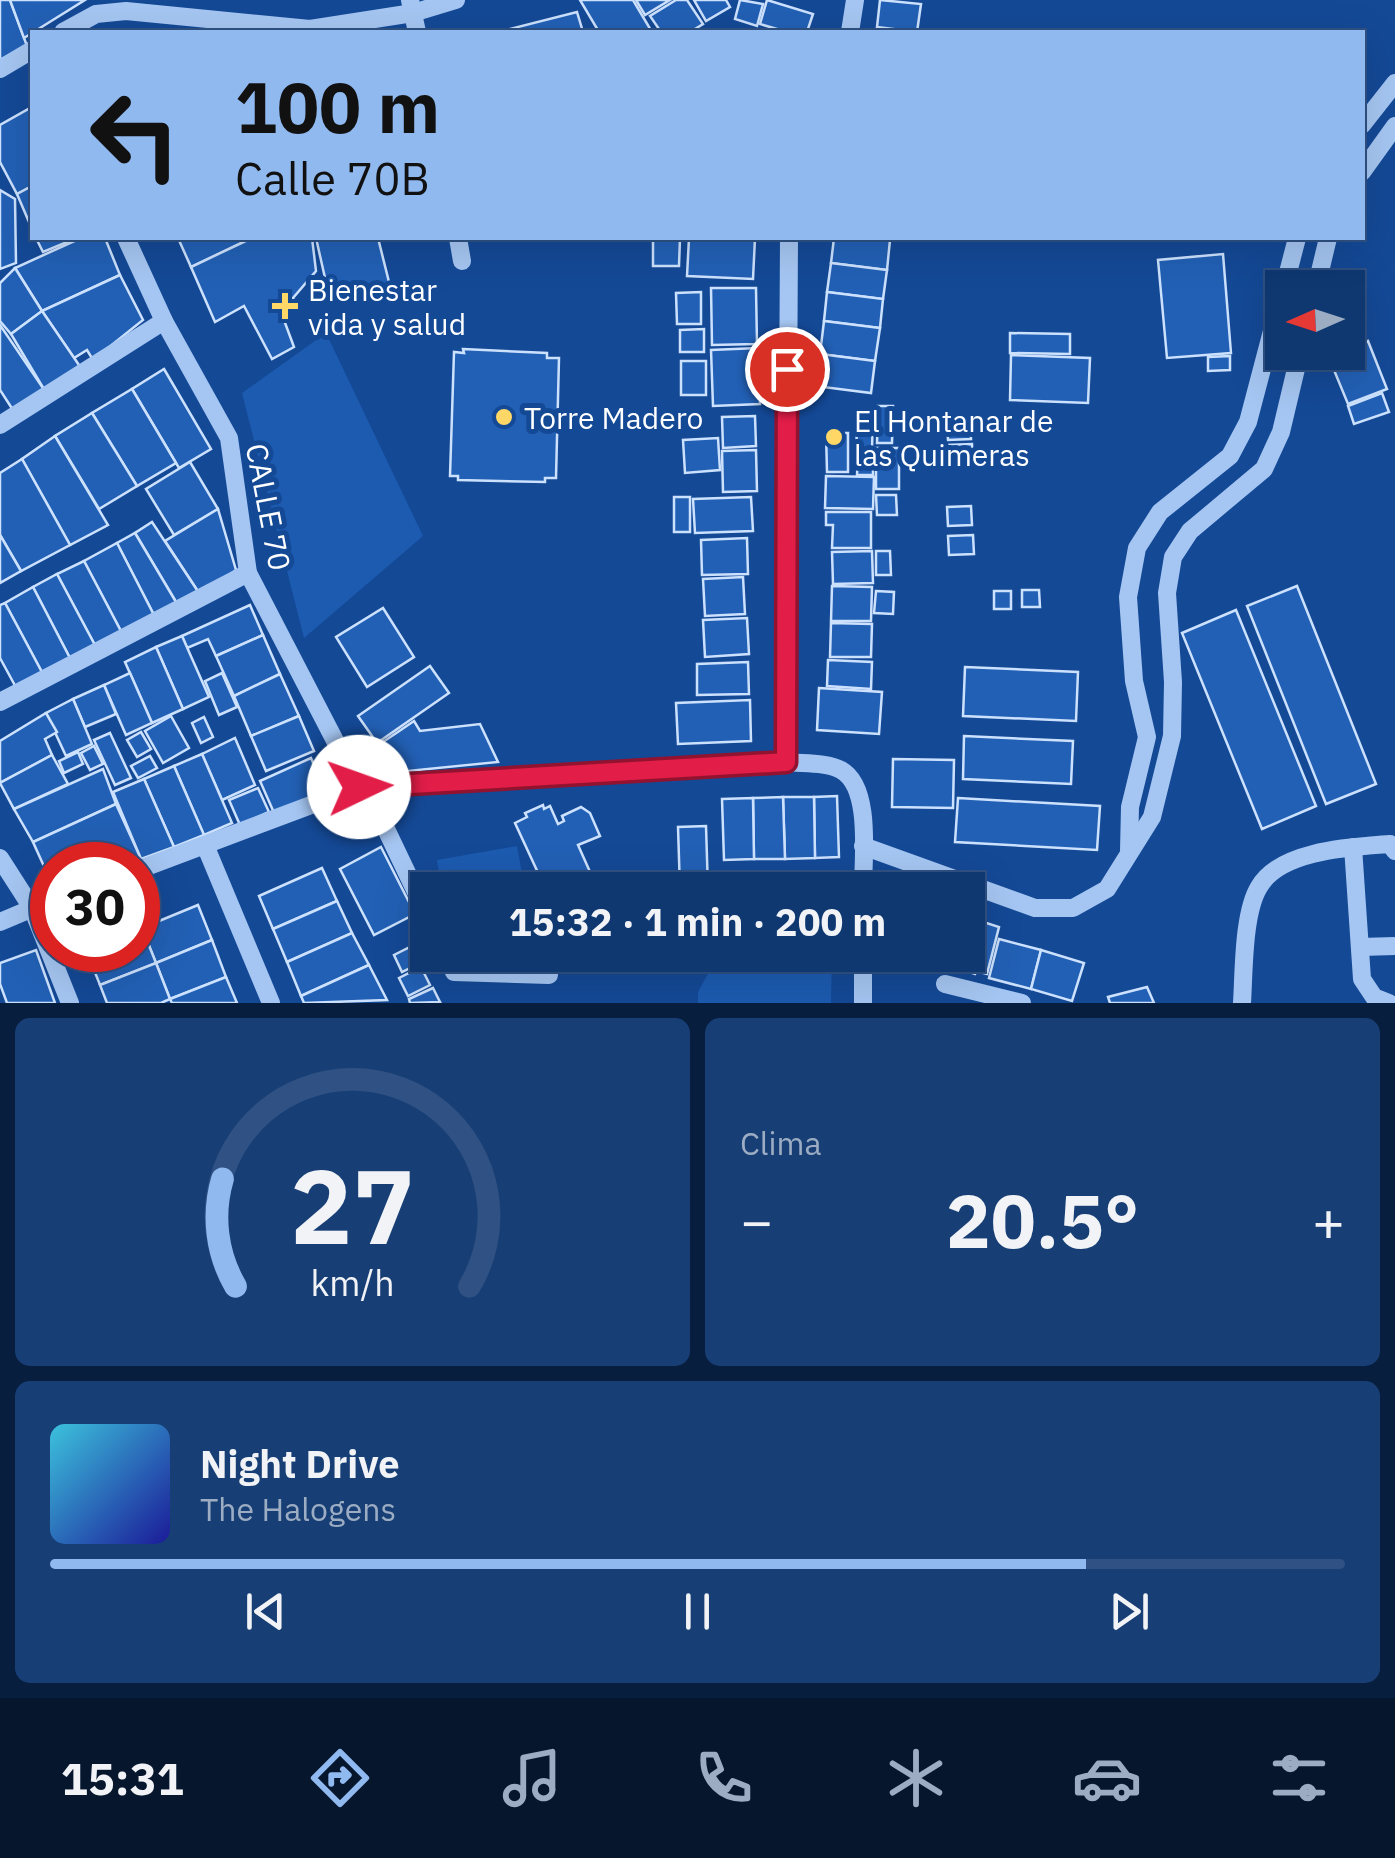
<!DOCTYPE html>
<html lang="es">
<head>
<meta charset="utf-8">
<style>
  body { margin:0; font-family:"IBM Plex Sans",sans-serif; background:#183f75; color:#f1f3f6; height:100vh; display:flex; flex-direction:column; font-size:38px; white-space:nowrap }
  * { box-sizing:border-box; margin:0 }
  p { font-size:32px; color:#9bacc3 }
  .icon { flex:none; width:55px; height:55px; fill:none; stroke:currentColor; stroke-width:2; stroke-linecap:round; stroke-linejoin:round }
  .map { position:relative; height:1003px; overflow:hidden }
  .drawer { display:flex; flex-direction:column; gap:15px; padding:15px; background:#081e3e; flex:1 }
  .drawer>* { flex:none }
  .banner { position:absolute; left:30px; top:30px; width:1335px; height:210px; border-radius:0px; box-shadow:0 10px 40px #0002,0 0 0 2px #2f5183; background:#90b9f0; color:#111; overflow:hidden }
  .needle { width:65px; rotate:267deg }
  .tools { position:absolute; left:1265px; top:270px; display:grid; gap:20px }
  .tools a { display:grid; place-items:center; width:100px; height:100px; border-radius:0px; background:#0f3770; box-shadow:0 10px 40px #0002,0 0 0 2px #2f5183; font-size:50px }
  .speed { position:absolute; left:30px; top:842px; display:flex; gap:20px; font-size:50px; font-weight:700; text-align:center }
  .speed>* { display:grid; place-content:center; width:130px; height:130px; border-radius:50%; background:#0f3770; box-shadow:0 10px 40px #0002,0 0 0 2px #2f5183; line-height:1 }
  .speed .limit { border:15px solid #d22; background:#fff; color:#111 }
  .pin { position:absolute; display:grid; place-items:center; width:85px; height:85px; color:#fff; margin:-42px; border:5px solid #fff; border-radius:50%; box-shadow:0 2px 10px #0007 }
  .me { position:absolute; width:110px; margin:-55px; rotate:87deg; stroke-linejoin:round; filter:drop-shadow(0 0 8px #0008) }
  .turn { display:flex; align-items:center; gap:35px; height:210px; padding:0 40px; font-size:45px }
  .turn .icon { width:130px; height:130px; stroke-width:2.5 }
  .turn b { display:block; font-size:70px; line-height:85px }
  .big { font-size:75px; font-weight:700; line-height:1.1 }
  .drawer .widget { flex:1; display:flex; flex-direction:column; justify-content:center; gap:15px; min-width:0; padding:0 35px; border-radius:15px; background:#183f75 }
  .drawer .dial { align-items:center; gap:0 }
  .dial svg { height:260px; overflow:visible; fill:none; stroke:#2f5183; stroke-width:7; stroke-linecap:round; text-anchor:middle }
  .dial text { fill:#f1f3f6; stroke:none }
  .song { display:flex; align-items:center; gap:30px }
  .cover { width:120px; height:120px; border-radius:15px; background:linear-gradient(135deg,hsl(190 70% 55%),hsl(240 70% 35%)) }
  .played { height:10px; border-radius:5px; background:linear-gradient(90deg,#90b9f0 80%,#2f5183 80%) }
  .keys { display:flex; justify-content:space-around; direction:ltr }
  .heat { display:flex; justify-content:space-between; align-items:center; font-size:55px; direction:ltr }
  .drawer .tiles { flex:1; display:grid; gap:15px; grid-template-columns:1fr 1fr }
  .widget:last-child { grid-column:span 2 }
  .trip { position:absolute; left:410px; top:872px; width:575px; height:100px; border-radius:0px; background:#0f3770; box-shadow:0 10px 40px #0002,0 0 0 2px #2f5183; font-weight:700; line-height:100px; text-align:center }
  .menu { display:flex; height:160px; justify-content:space-around; align-items:center; background:#06162d; color:#9bacc3 }
  .menu .icon { width:70px; height:70px }
  .menu .active { color:#90b9f0 }
  .menu b { font-size:45px; color:#f1f3f6 }
  .map>svg:first-child { display:block }
  .green { fill:#1c5bb0 }
  .building { fill:#2260b5; stroke:#cce1fd; stroke-width:2.5 }
  .lines { fill:none; stroke-linecap:round; stroke-linejoin:round }
  .minor { stroke:#a5c6f2; stroke-width:18 }
  .route-casing { stroke:#92132f; stroke-width:25 }
  .route { stroke:#e11d48; stroke-width:18 }
  .poi-dot { fill:#ffd766; stroke:#144996; stroke-width:4 }
  .labels { text-anchor:middle; dominant-baseline:central; stroke-width:10; stroke-linejoin:round; paint-order:stroke }
  .poi-label { font-size:30px; fill:#fff; stroke:#144996; text-anchor:start }
  .street-label { font-size:30px; fill:#fff; stroke:#144996 }
</style>
</head>
<body>
<div class="map">
<svg width="1395" height="1003" viewBox="0 0 1395 1003">
  <rect width="100%" height="100%" fill="#144996"/>
  <g class="green">
    <path d="M326,333l97,203 -119,102 -62,-245z"/>
    <path d="M517,846l8,44h-83l-5,-30z"/>
    <path d="M718,955h114l-1,48h-133v-11z"/>
  </g>
  <g class="building">
    <path d="M0,0h10l17,46 -27,14z"/>
    <path d="M10,0h75l-61,38z"/>
    <path d="M580,0h53l19,32h-53z"/>
    <path d="M636,0h34l-25,15z"/>
    <path d="M676,0h11l16,24 -13,8h-29l-11,-16z"/>
    <path d="M694,0h32l4,7 -24,14z"/>
    <path d="M740,0l23,4 -6,22 -22,-7z"/>
    <path d="M767,0l46,14 -6,18h-20l-27,-8z"/>
    <path d="M880,0l41,4 -4,28 -40,-5z"/>
    <path d="M577,12l6,20h-85z"/>
    <path d="M32,107v79l-15,8 -17,-32v-37z"/>
    <path d="M32,186v43l-15,-35z"/>
    <path d="M0,190l15,9 1,64 -16,6z"/>
    <path d="M36,238h41l-34,14z"/>
    <path d="M81,238h24l15,37 -78,36 -27,-43z"/>
    <path d="M178,238h74l-61,29z"/>
    <path d="M252,238h60l4,33 -23,27 2,6 -14,8 13,35 -22,12 -28,-53 -29,16 -24,-55z"/>
    <path d="M316,238h62l12,48 -60,14z"/>
    <path d="M653,238h27l-1,28h-26z"/>
    <path d="M689,238h66l-2,41 -66,-3z"/>
    <path d="M834,238l56,2 -3,30 -56,-7z"/>
    <path d="M1223,254l8,99 -64,5 -9,-98z"/>
    <path d="M831,263l56,7 -4,29 -56,-7z"/>
    <path d="M15,268l27,43 -31,23 -11,-13v-38z"/>
    <path d="M120,275l23,45 -50,40 -6,-10 -13,8 -32,-47z"/>
    <path d="M711,288h45l1,56 -45,1z"/>
    <path d="M701,292v32h-24l-1,-31z"/>
    <path d="M827,292l56,7 -3,29 -56,-7z"/>
    <path d="M42,311l39,57 -36,23 -34,-57z"/>
    <path d="M824,321l56,7 -5,33 -55,-7z"/>
    <path d="M0,325l45,66 -32,19 -13,-20z"/>
    <path d="M704,329v23h-24v-22z"/>
    <path d="M1010,333l60,1v20l-60,-1z"/>
    <path d="M1368,341l19,48 -39,15 -19,-46z"/>
    <path d="M758,348l2,56 -47,2 -2,-56z"/>
    <path d="M463,349l84,4v5h12l-3,120h-11v4l-87,-2v-4h-8l4,-124 10,1z"/>
    <path d="M820,354l55,7 -4,32 -56,-7z"/>
    <path d="M1011,355l79,3 -2,45 -78,-3z"/>
    <path d="M1230,356v14l-22,1v-14z"/>
    <rect x="681" y="361" width="25" height="34"/>
    <path d="M164,369l47,80 -32,19 -47,-79z"/>
    <path d="M132,389l44,74 -39,23 -45,-73z"/>
    <path d="M1382,393l7,19 -35,12 -6,-18z"/>
    <path d="M878,406h15l-1,37h-15z"/>
    <path d="M858,412h15l-1,37h-16z"/>
    <path d="M92,413l45,73 -38,23 -44,-73z"/>
    <path d="M755,416l1,30 -33,2 -1,-31z"/>
    <path d="M970,420l1,19 -23,1 -1,-19z"/>
    <path d="M826,433h22v39h-21z"/>
    <path d="M55,436l53,89 -38,20 -48,-86z"/>
    <path d="M718,438l2,32 -35,3 -2,-33z"/>
    <path d="M972,444l1,19 -25,1 -1,-19z"/>
    <rect x="876" y="448" width="23" height="41"/>
    <path d="M756,450l1,41 -34,1 -1,-41z"/>
    <path d="M858,455h15v20h-16z"/>
    <path d="M22,459l48,86 -49,26 -21,-36v-62z"/>
    <path d="M190,462l28,47 -44,26 -28,-46z"/>
    <path d="M826,476l48,1 -1,32 -48,-1z"/>
    <path d="M876,495h20l1,20h-20z"/>
    <rect x="674" y="497" width="16" height="35"/>
    <path d="M751,497l2,34 -58,2 -2,-34z"/>
    <path d="M971,506l1,19 -24,1 -1,-19z"/>
    <path d="M218,509l18,61 -35,26 -36,-55z"/>
    <path d="M826,512h45v36h-39l1,-23h-7z"/>
    <path d="M152,522l49,74 -22,11 -44,-74z"/>
    <path d="M135,533l44,74 -23,12 -39,-76z"/>
    <path d="M0,535l21,36 -21,12z"/>
    <path d="M973,535l1,19 -25,1 -1,-19z"/>
    <path d="M747,538l1,36 -46,1 -1,-35z"/>
    <path d="M117,543l39,76 -33,16 -39,-74z"/>
    <path d="M872,551l1,32 -40,1 -1,-32z"/>
    <path d="M876,551h14l1,24h-15z"/>
    <path d="M84,561l39,74 -26,14 -40,-75z"/>
    <path d="M57,574l40,75 -25,13 -39,-75z"/>
    <path d="M743,577l2,37 -40,2 -2,-37z"/>
    <path d="M832,586l40,1 -1,34h-40z"/>
    <path d="M1297,586l79,198 -50,20 -79,-198z"/>
    <path d="M33,587l39,75 -28,14 -39,-73z"/>
    <path d="M1022,590h17l1,17h-18z"/>
    <path d="M876,591l18,1 -1,22 -19,-1z"/>
    <rect x="994" y="591" width="17" height="18"/>
    <path d="M5,603l39,73 -26,15 -18,-33v-53z"/>
    <path d="M250,605l13,30 -47,21 -8,-17 -21,9 -5,-12z"/>
    <path d="M383,608l31,49 -47,30 -31,-50z"/>
    <path d="M1236,610l80,196 -54,23 -80,-196z"/>
    <path d="M747,618l2,36 -44,3 -2,-37z"/>
    <path d="M831,623l41,1 -1,33h-41z"/>
    <path d="M263,635l17,39 -46,22 -18,-40z"/>
    <path d="M182,636l27,61 -26,12 -27,-62z"/>
    <path d="M156,647l27,62 -31,14 -27,-61z"/>
    <path d="M828,660l44,2 -1,27 -44,-3z"/>
    <path d="M748,662l1,32 -52,1v-31z"/>
    <path d="M430,666l19,27 -72,50 -19,-27z"/>
    <path d="M965,667l113,5 -2,49 -113,-5z"/>
    <path d="M130,673l22,50 -26,12 -22,-50z"/>
    <path d="M222,673l15,34 -18,8 -14,-34z"/>
    <path d="M280,674l19,42 -48,20 -17,-40z"/>
    <path d="M104,685l12,29 -31,13 -12,-28z"/>
    <path d="M819,688l63,4 -3,42 -62,-4z"/>
    <path d="M73,699l19,45 -26,12 -20,-43z"/>
    <path d="M750,700l1,41 -73,3 -2,-41z"/>
    <path d="M46,713l11,19 -12,7 7,16 -52,28v-42z"/>
    <path d="M171,716l18,32 -26,15 -18,-32z"/>
    <path d="M299,716l15,35 -48,20 -15,-35z"/>
    <path d="M204,717l9,20 -12,6 -9,-20z"/>
    <path d="M414,721l6,10 60,-7 18,38 -100,10 -18,-28z"/>
    <path d="M141,732l10,17 -14,8 -10,-17z"/>
    <path d="M110,733l21,45 -16,7 -21,-45z"/>
    <path d="M964,736l109,5 -2,43 -108,-5z"/>
    <path d="M235,738l20,47 -33,15 -20,-46z"/>
    <path d="M94,746l9,18 -13,6 -9,-17z"/>
    <path d="M78,752l5,12 -19,9 -5,-12z"/>
    <path d="M202,754l30,69 -28,12 -30,-69z"/>
    <path d="M52,755l16,29 -54,25 -14,-26z"/>
    <path d="M150,756l7,12 -19,10 -7,-12z"/>
    <path d="M311,758l15,34 -51,23 -15,-34z"/>
    <path d="M893,759l61,1 -1,48 -61,-1z"/>
    <path d="M174,766l30,69 -30,12 -30,-68z"/>
    <path d="M103,769l13,35 -83,38 -19,-33z"/>
    <path d="M144,779l30,68 -33,12 -28,-67z"/>
    <path d="M258,788l11,24 -29,13 -11,-25z"/>
    <path d="M837,796l2,61 -24,1 -1,-61z"/>
    <path d="M783,797h31l1,61 -30,1z"/>
    <path d="M783,797l2,62h-31l-1,-61z"/>
    <path d="M753,798l1,61 -30,1 -2,-61z"/>
    <path d="M958,798l142,8 -3,44 -142,-8z"/>
    <path d="M116,804l25,55 -14,6h-75v19l-19,-42z"/>
    <path d="M543,805l1,4 6,-3 8,18 6,-3 -2,-5 19,-9 9,6 10,23 -22,9 17,38 22,-10 8,17h-79l-31,-67 12,-6 -2,-4z"/>
    <path d="M706,826l2,64h-28l-2,-63z"/>
    <path d="M381,847l34,67 -41,21 -34,-66z"/>
    <path d="M322,868l15,33 -64,28 -14,-33z"/>
    <path d="M829,873l1,17h-84l-1,-15z"/>
    <path d="M337,901l15,32 -65,29 -14,-33z"/>
    <path d="M198,905l14,35 -56,23 -14,-35z"/>
    <path d="M968,917l31,10 -12,47 -11,-3 -1,3 -37,-12 1,-7h29z"/>
    <path d="M142,928l14,35 -56,22 -14,-35h52v-20z"/>
    <path d="M352,933l17,32 -68,31 -14,-34z"/>
    <path d="M999,939l42,11 -10,39 -42,-11z"/>
    <path d="M212,940l14,37 -56,22 -14,-36z"/>
    <path d="M414,945l8,17 -20,10 -8,-17z"/>
    <path d="M36,950l19,53h-48l-7,-19v-21z"/>
    <path d="M1041,950l43,13 -12,38 -41,-12z"/>
    <path d="M156,963l14,36 -9,4h-54l-7,-18z"/>
    <path d="M369,965l18,35 -83,3 -3,-7z"/>
    <path d="M421,967l9,18 -22,11 -9,-18z"/>
    <path d="M226,977l11,26h-65l-2,-4z"/>
    <path d="M1147,987l7,16h-44l-2,-6z"/>
    <path d="M433,988l7,14 -30,1 -1,-4z"/>
  </g>
  <g class="lines">
    <g class="minor">
      <path d="M410,0l7,32"/>
      <path d="M63,32l33,-18 30,-3 184,18 103,-16 43,-13"/>
      <path d="M850,32l5,-32"/>
      <path d="M0,69l32,-19"/>
      <path d="M1362,125l33,-42"/>
      <path d="M1362,172l33,-46"/>
      <path d="M126,238l38,83 65,117 19,135 111,214 27,42 42,88"/>
      <path d="M458,238l4,23"/>
      <path d="M1284,288l13,-50"/>
      <path d="M1316,288l12,-50"/>
      <path d="M0,425l164,-104"/>
      <path d="M0,702l248,-129"/>
      <path d="M786,762l3,-524"/>
      <path d="M205,845l66,158"/>
      <path d="M863,846l172,62h38l34,-19 45,-72 20,-81 1,-54 -6,-89 6,-36 17,-26 74,-62 17,-37 19,-80"/>
      <path d="M1353,847l9,132 12,18 15,6"/>
      <path d="M1129,851l1,-44 17,-70 -13,-56 -6,-84 9,-49 23,-36 70,-56 18,-34 34,-129"/>
      <path d="M0,858l32,50 38,95"/>
      <path d="M138,870l221,-83 427,-25c17,2 40,0 55,8 31,17 22,88 22,120"/>
      <path d="M0,922l52,-22"/>
      <path d="M1360,947l35,-1"/>
      <path d="M446,955l8,17 95,3"/>
      <path d="M945,984l77,19"/>
      <path d="M863,1003v-48"/>
      <path d="M1242,1003c2,-31 1,-90 17,-116 21,-37 93,-40 131,-43l5,7"/>
    </g>
  </g>
  <g class="lines">
    <g class="route-casing">
      <path id="route" d="M359,787l427,-25 1,-393"/>
    </g>
    <use href="#route" class="route"/>
  </g>
  <g class="poi-dot">
    <path d="M280 291h10v10h10v10h-10v10h-10v-10h-10v-10h10z"/>
    <circle cx="504" cy="417" r="10"/>
    <circle cx="834" cy="437" r="10"/>
  </g>
  <g class="labels">
    <g class="poi-label">
      <text x="308" y="289">Bienestar<tspan x="308" dy="34">vida y salud</tspan></text>
      <text x="524" y="417">Torre Madero</text>
      <text x="854" y="420">El Hontanar de<tspan x="854" dy="34">las Quimeras</tspan></text>
    </g>
    <g class="street-label">
      <text transform="translate(269 507) rotate(79)">CALLE 70</text>
    </g>
  </g>
</svg>
<div class="tools">
<a><svg class="needle" viewBox="-14 -14 28 28"><path d="M0-13l5 13h-10z" fill="#e53935"/><path d="M0 13l5-13h-10z" fill="#9bacc3"/></svg></a>
</div>
<div class="speed"><div class="limit">30</div></div>
<div class="pin" style="left:787px;top:369px;background:#d93025"><svg class="icon" aria-label="arrive" viewBox="0 0 24 24"><path d="M6 21V4h12l-3 4 3 4H6"/></svg></div>
<svg class="me" style="left:359px;top:787px" viewBox="-20 -20 40 40"><circle r="19" fill="#fff"/><path d="M0-13L10 11 0 6-10 11z" fill="#e11d48"/></svg>
<div class="trip">15:32 · 1 min · 200 m</div>
<div class="banner">
<div class="turn"><svg class="icon" aria-label="left" viewBox="0 0 24 24"><path d="M17 20v-9H6M10 6l-5 5 5 5"/></svg><div><b>100 m</b>Calle 70B</div></div>
</div>
</div>
<section class="drawer">
<div class="tiles">
<div class="widget dial"><svg viewBox="0 0 100 80">
<path d="M14 69A42 42 0 1 1 86 69"/>
<path d="M14 69A42 42 0 0 1 10 36" stroke="#90b9f0"/>
<text x="50" y="56" font-size="32" font-weight="700">27</text>
<text x="50" y="72" font-size="11">km/h</text>
</svg></div>
<div class="widget"><p>Clima</p>
<div class="heat"><a>−</a><b class="big">20.5°</b><a>+</a></div>
</div>
<div class="widget">
<div class="song"><i class="cover"></i><div><b>Night Drive</b><p>The Halogens</p></div></div>
<div class="played"></div>
<div class="keys"><svg class="icon" aria-label="previous" viewBox="0 0 24 24"><path d="M18 5L8 12l10 7zM5 5v14"/></svg><svg class="icon" aria-label="pause" viewBox="0 0 24 24"><path d="M8 5v14M16 5v14"/></svg><svg class="icon" aria-label="next" viewBox="0 0 24 24"><path d="M6 5l10 7-10 7zM19 5v14"/></svg></div>
</div>
</div>
</section>
<nav class="menu">
<b>15:31</b>
<svg class="icon active" aria-label="directions" viewBox="0 0 24 24"><path d="M12 3l9 9-9 9-9-9zM9 14v-3h6M13 9l2 2-2 2"/></svg>
<svg class="icon" aria-label="music" viewBox="0 0 24 24"><path d="M9 18V5l10-2v13"/><circle cx="6" cy="18" r="3"/><circle cx="16" cy="16" r="3"/></svg>
<svg class="icon" aria-label="phone" viewBox="0 0 24 24"><path d="M5 4h4l2 5-3 2q2 4 5 5l2-3 5 2v4C11 20 4 13 5 4z"/></svg>
<svg class="icon" aria-label="climate" viewBox="0 0 24 24"><path d="M12 3v18M4 7l16 10M4 17L20 7"/></svg>
<svg class="icon" aria-label="car" viewBox="0 0 24 24"><path d="M5 17H2v-5l4-1 3-4h7l3 4 3 1v5h-3M9 17h6M6 11h13"/><circle cx="7" cy="17" r="2"/><circle cx="17" cy="17" r="2"/></svg>
<svg class="icon" aria-label="filters" viewBox="0 0 24 24"><path d="M4 7h16M4 17h16"/><circle cx="9" cy="7" r="2"/><circle cx="15" cy="17" r="2"/></svg>
</nav>
</body>
</html>
